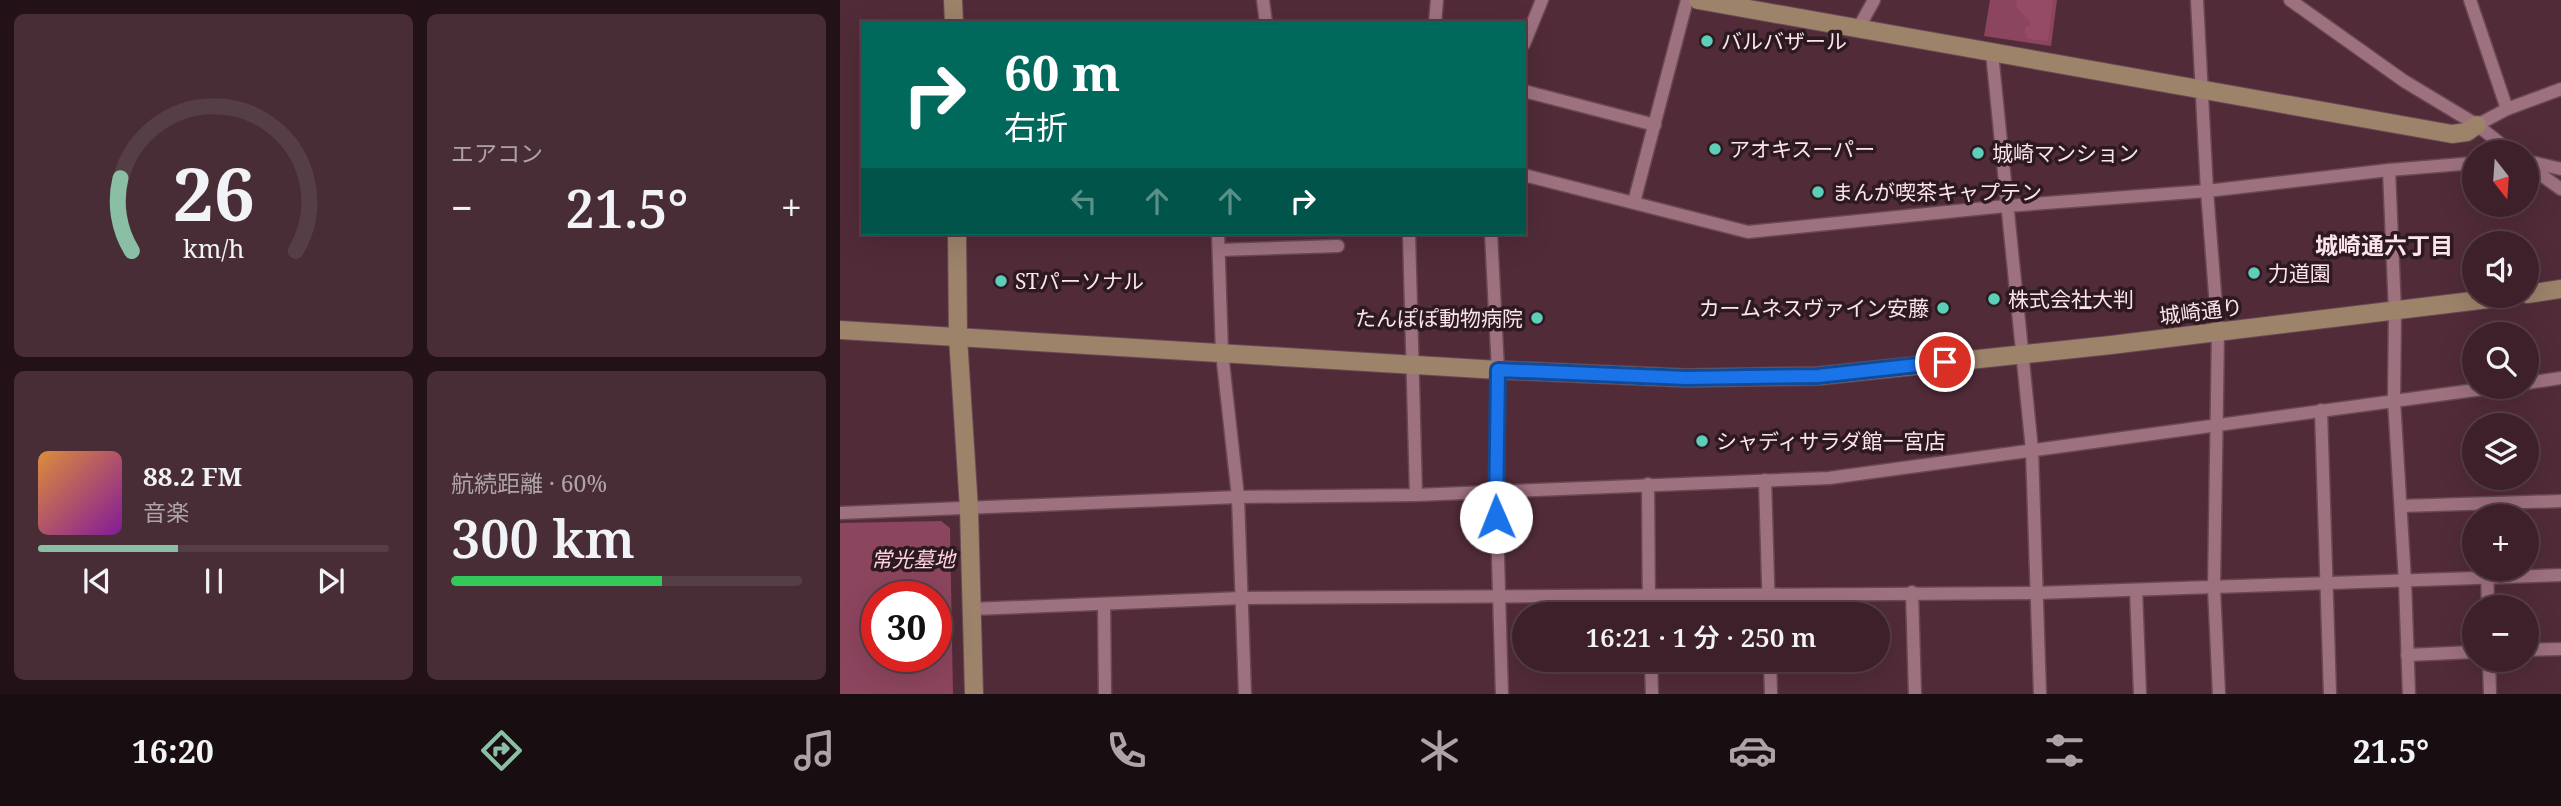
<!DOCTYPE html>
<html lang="ja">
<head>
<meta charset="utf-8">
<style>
  body { margin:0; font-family:"Noto Serif","Noto Sans JP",serif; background:#482d36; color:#f1f3f6; height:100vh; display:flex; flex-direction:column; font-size:26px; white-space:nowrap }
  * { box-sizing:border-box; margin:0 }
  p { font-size:23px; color:#ada3a8 }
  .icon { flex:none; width:38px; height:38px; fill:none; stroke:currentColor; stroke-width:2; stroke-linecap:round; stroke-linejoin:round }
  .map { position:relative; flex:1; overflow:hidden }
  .side { display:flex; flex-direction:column; gap:14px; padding:14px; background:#221217; width:840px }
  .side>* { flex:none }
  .top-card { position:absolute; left:21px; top:21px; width:665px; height:214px; border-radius:0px; box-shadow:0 7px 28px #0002,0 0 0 2px #563e47; background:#00695c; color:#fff; overflow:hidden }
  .needle { width:46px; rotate:163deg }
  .controls { position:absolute; left:1622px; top:140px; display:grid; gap:14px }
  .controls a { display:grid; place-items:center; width:77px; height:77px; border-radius:50%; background:#3d202a; box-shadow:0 7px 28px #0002,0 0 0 2px #563e47; font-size:35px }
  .speed { position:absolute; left:21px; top:581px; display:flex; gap:14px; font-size:35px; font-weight:700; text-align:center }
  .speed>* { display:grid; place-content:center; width:91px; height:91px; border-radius:50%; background:#3d202a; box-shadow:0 7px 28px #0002,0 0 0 2px #563e47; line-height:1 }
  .speed .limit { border:10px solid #d22; background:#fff; color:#111 }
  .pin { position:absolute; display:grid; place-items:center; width:60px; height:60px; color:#fff; margin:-30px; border:4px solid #fff; border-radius:50%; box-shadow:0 2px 7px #0007 }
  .me { position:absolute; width:77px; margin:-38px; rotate:359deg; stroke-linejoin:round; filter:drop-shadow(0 0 5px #0008) }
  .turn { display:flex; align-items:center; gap:24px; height:147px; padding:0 28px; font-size:32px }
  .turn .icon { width:91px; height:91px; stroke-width:2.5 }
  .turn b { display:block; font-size:49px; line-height:60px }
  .lanes { display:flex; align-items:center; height:66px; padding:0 28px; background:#0003; justify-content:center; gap:35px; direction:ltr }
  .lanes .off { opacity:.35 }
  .big { font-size:52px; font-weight:600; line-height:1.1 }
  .side .widget { flex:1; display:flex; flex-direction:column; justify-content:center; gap:10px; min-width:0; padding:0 24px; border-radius:10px; background:#482d36 }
  .side .dial { align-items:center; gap:0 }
  .dial svg { height:182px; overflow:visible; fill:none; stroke:#563e47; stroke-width:7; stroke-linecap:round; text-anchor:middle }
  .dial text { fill:#f1f3f6; stroke:none }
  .song { display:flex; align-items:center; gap:21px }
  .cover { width:84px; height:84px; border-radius:10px; background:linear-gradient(135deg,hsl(30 70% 55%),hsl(290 70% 35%)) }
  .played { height:7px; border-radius:4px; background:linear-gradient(90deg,#8abfa5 40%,#563e47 40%) }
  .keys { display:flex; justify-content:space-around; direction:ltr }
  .heat { display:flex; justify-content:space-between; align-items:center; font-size:38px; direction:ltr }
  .charge { height:10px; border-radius:5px; background:linear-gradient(90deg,#34c759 60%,#563e47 0) }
  .side .tiles { flex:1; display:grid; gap:14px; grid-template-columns:repeat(2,1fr) }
  .trip { position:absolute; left:672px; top:602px; width:378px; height:70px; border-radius:35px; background:#3d202a; box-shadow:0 7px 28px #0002,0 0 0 2px #563e47; font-weight:600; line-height:70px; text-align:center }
  .tab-bar { display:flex; height:112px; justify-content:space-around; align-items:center; background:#180d11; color:#ada3a8 }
  .tab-bar .icon { width:49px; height:49px }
  .tab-bar .selected { color:#8abfa5 }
  .tab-bar b { font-size:32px; color:#f1f3f6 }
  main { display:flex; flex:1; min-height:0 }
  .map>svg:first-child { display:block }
  .green { fill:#8c455e; fill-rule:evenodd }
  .forest { fill:#954b65 }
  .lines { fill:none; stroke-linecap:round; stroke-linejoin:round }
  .street-casing { stroke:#694854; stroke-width:15 }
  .secondary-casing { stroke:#694854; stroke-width:20 }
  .street { stroke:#9e717f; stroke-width:12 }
  .secondary { stroke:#9c836a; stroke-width:18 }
  .route-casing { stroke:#114b97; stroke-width:18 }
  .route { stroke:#1a73e8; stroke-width:12 }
  .poi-dot { fill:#5dceb8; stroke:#2c1a20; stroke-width:2.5 }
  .labels { text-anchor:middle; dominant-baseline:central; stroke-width:7; stroke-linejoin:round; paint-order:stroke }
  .poi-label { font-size:21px; fill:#fde3eb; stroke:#2c1a20; text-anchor:start }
  .street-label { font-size:21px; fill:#fde3eb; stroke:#2c1a20 }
  .park-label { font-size:21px; font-style:italic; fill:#fed1de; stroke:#2c1a20 }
  .neighbourhood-label { font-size:23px; font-weight:bold; fill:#fde3eb; stroke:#2c1a20 }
</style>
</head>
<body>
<main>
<section class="side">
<div class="tiles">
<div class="widget dial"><svg viewBox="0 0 100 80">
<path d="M14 69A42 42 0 1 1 86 69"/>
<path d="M14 69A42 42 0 0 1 9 37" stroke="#8abfa5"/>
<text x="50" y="56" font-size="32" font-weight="700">26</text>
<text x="50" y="72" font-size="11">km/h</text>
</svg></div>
<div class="widget"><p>エアコン</p>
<div class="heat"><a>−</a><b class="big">21.5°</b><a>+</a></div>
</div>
<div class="widget">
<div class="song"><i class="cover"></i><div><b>88.2 FM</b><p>音楽</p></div></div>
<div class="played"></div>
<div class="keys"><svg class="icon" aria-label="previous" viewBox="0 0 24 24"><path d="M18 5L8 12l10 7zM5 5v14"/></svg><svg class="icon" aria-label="pause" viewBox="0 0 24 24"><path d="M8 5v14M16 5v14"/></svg><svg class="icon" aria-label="next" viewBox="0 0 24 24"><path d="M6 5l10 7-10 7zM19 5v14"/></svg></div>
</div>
<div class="widget"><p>航続距離 · 60%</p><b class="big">300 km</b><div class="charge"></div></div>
</div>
</section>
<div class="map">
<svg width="1721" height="694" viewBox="0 0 1721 694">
  <rect width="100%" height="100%" fill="#512b38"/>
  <g class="green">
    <path d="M1150,0h67l-6,46 -67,-10z"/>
    <path d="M101,521l9,7 3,166h-113v-171zM37,597h59v59h-59z"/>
  </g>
  <path class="forest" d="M1176,0h37l-5,41 -20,-2 -3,-5v-7l5,-2v-4l-13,-13z"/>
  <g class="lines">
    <g class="street-casing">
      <g id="street">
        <path d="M423,0l3,23"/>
        <path d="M1357,0l10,191 11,141 -4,256 5,106"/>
        <path d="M1450,0l114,81 73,44 34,27"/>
        <path d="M1630,0l37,109"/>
        <path d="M595,23l2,-23"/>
        <path d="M1019,27l15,-27"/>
        <path d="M684,44l18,-44"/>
        <path d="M1152,53l40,397 8,244"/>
        <path d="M684,91l131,34"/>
        <path d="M1637,125l30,-16 54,-20"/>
        <path d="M1687,161l34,8"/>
        <path d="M1687,165l34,24"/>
        <path d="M1549,170l6,142 -1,88 11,182 4,112"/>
        <path d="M684,175l224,57 258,-26 201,-15 182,-21 85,-7"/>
        <path d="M794,202l53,-202"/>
        <path d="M378,233l4,120 16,144 7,197"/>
        <path d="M569,233l7,262"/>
        <path d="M651,233l7,137 -2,120 6,204"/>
        <path d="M379,250l119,-4"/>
        <path d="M1687,383l34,-5"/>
        <path d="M1481,410l9,284"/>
        <path d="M925,480l4,134"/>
        <path d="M808,484l1,130"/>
        <path d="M1561,506l160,-5"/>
        <path d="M0,513l398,-16 178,-2 413,-17 668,-91"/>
        <path d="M1647,569l1,38"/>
        <path d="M1296,590l4,104"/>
        <path d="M1072,592l3,102"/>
        <path d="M264,605l1,89"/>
        <path d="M132,609l270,-11 795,-5 524,-18"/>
        <path d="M1687,650l34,-1"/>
        <path d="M1567,655l67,-3"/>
        <path d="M811,660l1,34"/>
        <path d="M930,660l1,34"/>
        <path d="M1649,660l1,34"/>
      </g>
    </g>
    <g class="secondary-casing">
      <g id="secondary">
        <path d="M113,0l1,23"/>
        <path d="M858,0l754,134 15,-2 10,-7"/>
        <path d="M117,233l1,104 11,172 5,185"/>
        <path d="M1687,294l34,-5"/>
        <path d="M0,330l658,40 188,8 132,-2 293,-31 402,-49"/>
      </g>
    </g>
    <use href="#street" class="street"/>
    <use href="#secondary" class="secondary"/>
  </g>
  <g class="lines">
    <g class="route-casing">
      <path id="route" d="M656,517l2,-147 188,8 132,-2 127,-14"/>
    </g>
    <use href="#route" class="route"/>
  </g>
  <g class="poi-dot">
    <circle cx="867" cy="41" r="7"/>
    <circle cx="875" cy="149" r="7"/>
    <circle cx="1138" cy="153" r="7"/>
    <circle cx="978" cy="192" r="7"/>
    <circle cx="1414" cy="273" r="7"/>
    <circle cx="161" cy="281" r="7"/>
    <circle cx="1154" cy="299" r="7"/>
    <circle cx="1103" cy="308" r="7"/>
    <circle cx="697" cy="318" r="7"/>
    <circle cx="862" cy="441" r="7"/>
  </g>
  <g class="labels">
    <g class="poi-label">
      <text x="881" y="41">バルバザール</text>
      <text x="889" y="149">アオキスーパー</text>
      <text x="1152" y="153">城崎マンション</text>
      <text x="992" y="192">まんが喫茶キャプテン</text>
      <text x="1428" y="273">力道園</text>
      <text x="175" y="281">STパーソナル</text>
      <text x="1168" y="299">株式会社大判</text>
      <text x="1089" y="308" text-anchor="end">カームネスヴァイン安藤</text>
      <text x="683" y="318" text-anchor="end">たんぽぽ動物病院</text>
      <text x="876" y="441">シャディサラダ館一宮店</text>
    </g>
    <g class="street-label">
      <text transform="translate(1361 311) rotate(-7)">城崎通り</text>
    </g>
    <g class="park-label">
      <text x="73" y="559">常光墓地</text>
    </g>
    <g class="neighbourhood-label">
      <text x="1544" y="245">城崎通六丁目</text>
    </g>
  </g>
</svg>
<div class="controls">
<a><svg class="needle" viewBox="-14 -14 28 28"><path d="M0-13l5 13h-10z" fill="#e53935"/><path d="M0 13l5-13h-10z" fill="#ada3a8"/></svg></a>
<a><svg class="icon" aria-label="sound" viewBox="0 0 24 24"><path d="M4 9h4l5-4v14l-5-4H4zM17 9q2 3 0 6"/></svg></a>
<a><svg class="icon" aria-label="search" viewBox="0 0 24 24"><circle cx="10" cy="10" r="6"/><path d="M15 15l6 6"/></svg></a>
<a><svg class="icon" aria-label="layers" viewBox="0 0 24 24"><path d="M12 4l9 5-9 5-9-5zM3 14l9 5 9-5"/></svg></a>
<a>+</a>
<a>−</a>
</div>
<div class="speed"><div class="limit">30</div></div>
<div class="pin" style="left:1105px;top:362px;background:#d93025"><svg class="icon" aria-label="arrive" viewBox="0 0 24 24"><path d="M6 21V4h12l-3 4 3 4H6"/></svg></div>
<svg class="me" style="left:656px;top:517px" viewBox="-20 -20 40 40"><circle r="19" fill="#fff"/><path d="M0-13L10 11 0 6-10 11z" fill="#1a73e8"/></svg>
<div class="trip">16:21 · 1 分 · 250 m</div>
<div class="top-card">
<div class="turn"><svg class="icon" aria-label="right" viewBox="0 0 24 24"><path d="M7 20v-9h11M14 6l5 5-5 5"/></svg><div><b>60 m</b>右折</div></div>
<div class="lanes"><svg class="icon off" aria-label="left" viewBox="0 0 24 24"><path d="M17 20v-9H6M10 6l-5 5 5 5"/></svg><svg class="icon off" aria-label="ahead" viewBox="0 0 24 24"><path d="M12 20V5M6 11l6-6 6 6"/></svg><svg class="icon off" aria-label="ahead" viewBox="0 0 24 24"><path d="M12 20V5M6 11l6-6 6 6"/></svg><svg class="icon" aria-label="right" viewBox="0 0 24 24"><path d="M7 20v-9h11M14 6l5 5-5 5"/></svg></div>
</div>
</div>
</main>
<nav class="tab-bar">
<b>16:20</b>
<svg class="icon selected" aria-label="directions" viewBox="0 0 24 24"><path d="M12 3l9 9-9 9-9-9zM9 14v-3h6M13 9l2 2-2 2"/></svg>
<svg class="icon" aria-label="music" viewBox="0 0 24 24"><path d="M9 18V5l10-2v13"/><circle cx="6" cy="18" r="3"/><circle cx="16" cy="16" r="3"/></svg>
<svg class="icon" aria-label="phone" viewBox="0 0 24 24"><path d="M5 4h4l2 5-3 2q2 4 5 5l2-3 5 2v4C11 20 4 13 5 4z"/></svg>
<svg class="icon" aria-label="climate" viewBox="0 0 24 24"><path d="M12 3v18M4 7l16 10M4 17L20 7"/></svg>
<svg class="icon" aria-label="car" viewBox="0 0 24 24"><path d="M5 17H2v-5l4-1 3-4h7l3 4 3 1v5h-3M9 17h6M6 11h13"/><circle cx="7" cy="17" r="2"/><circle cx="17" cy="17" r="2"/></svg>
<svg class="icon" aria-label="filters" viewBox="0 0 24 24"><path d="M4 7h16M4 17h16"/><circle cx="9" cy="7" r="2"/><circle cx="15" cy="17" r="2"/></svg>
<b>21.5°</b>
</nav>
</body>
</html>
